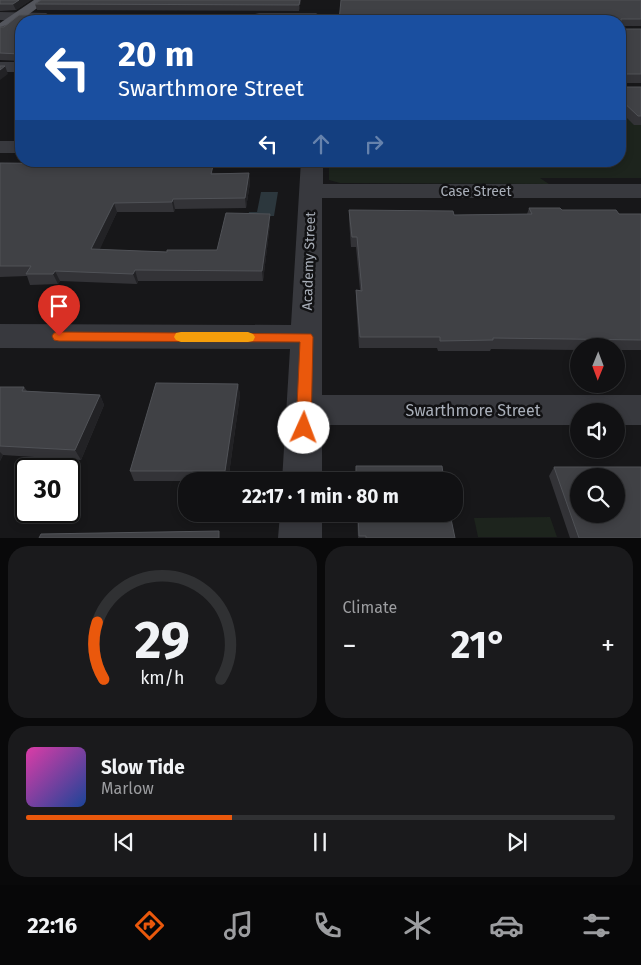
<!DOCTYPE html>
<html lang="en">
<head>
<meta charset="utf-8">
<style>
  body { margin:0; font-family:"Fira Sans",sans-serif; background:#1a1a1c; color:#f1f3f6; height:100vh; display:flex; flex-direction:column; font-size:19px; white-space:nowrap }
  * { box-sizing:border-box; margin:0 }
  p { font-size:16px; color:#9c9da0 }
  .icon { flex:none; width:28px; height:28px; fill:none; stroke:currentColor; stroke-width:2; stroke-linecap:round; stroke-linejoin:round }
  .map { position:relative; height:538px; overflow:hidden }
  .drawer { display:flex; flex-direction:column; gap:8px; padding:8px; background:#09090a; flex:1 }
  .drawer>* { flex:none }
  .hud { position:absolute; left:15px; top:15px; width:611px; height:152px; border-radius:20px; box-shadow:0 2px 8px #0003,0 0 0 1px #303133; background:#1a4fa0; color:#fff; overflow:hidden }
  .needle { width:32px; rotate:181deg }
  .buttons { position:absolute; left:570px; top:338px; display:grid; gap:10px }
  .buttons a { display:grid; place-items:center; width:55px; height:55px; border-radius:50%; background:#111113; box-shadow:0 2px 8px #0003,0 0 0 1px #303133; font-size:25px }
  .speed { position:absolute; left:15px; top:458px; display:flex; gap:10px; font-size:25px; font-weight:700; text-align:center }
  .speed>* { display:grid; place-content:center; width:65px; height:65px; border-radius:50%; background:#111113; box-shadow:0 2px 8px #0003,0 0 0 1px #303133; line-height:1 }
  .speed .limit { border:2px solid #111; border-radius:8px; background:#fff; color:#111 }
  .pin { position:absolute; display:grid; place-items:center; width:42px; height:42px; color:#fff; margin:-51px -21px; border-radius:50% 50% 50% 0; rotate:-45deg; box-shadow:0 0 5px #0007 }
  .pin .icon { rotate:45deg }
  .me { position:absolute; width:55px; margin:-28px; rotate:2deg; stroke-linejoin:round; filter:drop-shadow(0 0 4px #0008) }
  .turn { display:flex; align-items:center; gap:18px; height:105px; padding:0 20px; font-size:22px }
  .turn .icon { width:65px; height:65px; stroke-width:2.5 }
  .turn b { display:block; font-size:35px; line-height:42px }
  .lanes { display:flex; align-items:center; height:48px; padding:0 20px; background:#0003; justify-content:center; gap:25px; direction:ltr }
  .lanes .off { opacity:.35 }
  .big { font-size:38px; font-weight:700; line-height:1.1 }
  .drawer .tile { flex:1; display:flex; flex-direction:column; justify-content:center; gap:8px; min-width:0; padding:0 18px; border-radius:20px; background:#1a1a1c }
  .drawer .dial { align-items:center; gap:0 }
  .dial svg { height:130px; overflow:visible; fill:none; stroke:#303133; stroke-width:7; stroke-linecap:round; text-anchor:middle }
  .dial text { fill:#f1f3f6; stroke:none }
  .song { display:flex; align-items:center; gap:15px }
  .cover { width:60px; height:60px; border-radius:8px; background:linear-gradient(135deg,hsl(320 70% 55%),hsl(220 70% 35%)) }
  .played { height:5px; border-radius:2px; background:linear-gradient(90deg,#ea580c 35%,#303133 35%) }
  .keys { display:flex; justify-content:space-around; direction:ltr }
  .heat { display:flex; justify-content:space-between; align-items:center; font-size:28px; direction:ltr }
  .drawer .tiles { flex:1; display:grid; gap:8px; grid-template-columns:1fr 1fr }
  .tile:last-child { grid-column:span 2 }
  .trip { position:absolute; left:178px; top:472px; width:285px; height:50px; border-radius:20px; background:#111113; box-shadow:0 2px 8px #0003,0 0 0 1px #303133; font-weight:700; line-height:50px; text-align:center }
  .menu { display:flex; height:80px; justify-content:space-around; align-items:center; background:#070708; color:#9c9da0 }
  .menu .icon { width:35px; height:35px }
  .menu .selected { color:#ea580c }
  .menu b { font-size:22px; color:#f1f3f6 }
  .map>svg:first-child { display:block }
  .green { fill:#1d241d }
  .water { fill:#2c373d }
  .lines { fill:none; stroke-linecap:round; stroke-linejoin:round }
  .minor { fill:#38393e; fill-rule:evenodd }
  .major { fill:#54565d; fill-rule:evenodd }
  .wall { fill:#333337 }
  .shaded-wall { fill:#222225 }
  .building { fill:#404145; stroke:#505257; fill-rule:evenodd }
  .route { fill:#ea580c; stroke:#983908 }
  .slow { fill:#f59e0b }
  .labels { text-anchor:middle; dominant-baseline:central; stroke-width:5; stroke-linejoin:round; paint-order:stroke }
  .street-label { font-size:14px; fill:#a9afb9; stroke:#121214 }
  .near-street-label { font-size:16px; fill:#a9afb9; stroke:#121214 }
</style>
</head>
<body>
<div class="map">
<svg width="641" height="538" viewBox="0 0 641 538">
  <rect width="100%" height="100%" fill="#171719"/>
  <g class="green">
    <path d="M620,98h21v80h-101l9,6 -209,-1 -11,-3v-19h291z"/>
    <path d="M550,517l7,20h-79l-4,-19z"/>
  </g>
  <path class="water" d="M261,192h17l-4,24h-26l1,-4h8z"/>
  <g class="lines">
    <g class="minor">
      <path d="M0,12l46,1 6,4 -6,4 -46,-1z"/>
      <path d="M259,13h57l6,4 -6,4 -61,-1 -2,-3 2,-3z"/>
      <rect x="0" y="62" width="21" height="10"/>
      <rect x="0" y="141" width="21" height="12"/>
      <path d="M301,161h22v23h318v14h-319v197h319v30h-25v-14h-37v14h-257v56h-40l8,-132 -290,-1v-24l291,1z"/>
      <path d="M280,514h42v24h-44z"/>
    </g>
    <path class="major" d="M34,0h14l-43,32 -5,1v-10z"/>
  </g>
  <g class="wall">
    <path d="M0,0h31l-15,10 -16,1z"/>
    <path d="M41,0h260l-2,11 -262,-1 -2,-6z"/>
    <path d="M641,0v26h-20v3h20v54h-19v4h19v38h-7l-14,-14v-90h-281z"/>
    <path d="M21,21v40l-21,-1v-33z"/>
    <path d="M0,163l183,4 31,6h35l1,10 -4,25 -71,1 -1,3h-57l-18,38 68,2 50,-2 53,-26 -7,57h-125l-1,3 -77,-3 -2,3 -28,1 -3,-9 -27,1z"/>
    <path d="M529,208l90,6h22v136h-25v-4h-37v4l-88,-1 -1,2h-52l-1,-3h-78l-3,-47v-11h4l-4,-43h-5l-2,-27v-10l105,5 73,-1z"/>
    <path d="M238,384l2,11 -12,86h-94l-4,-10z"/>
    <path d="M0,387h24l3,4 73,4 4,10 -23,55 -78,-5 -3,6z"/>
    <path d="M356,466l88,15h-89z"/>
    <path d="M554,467l87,71h-71l-21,-62z"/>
    <path d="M357,514h93l5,24h-97z"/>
  </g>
  <g class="shaded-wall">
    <path d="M19,0h12l-15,10 -3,-6z"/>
    <path d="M300,0h1l-2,11v-6z"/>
    <path d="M5,66l3,8 -8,6v-10z"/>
    <path d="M249,173l1,10 -4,25 -1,-10z"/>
    <path d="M173,199l2,10 -1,3 -2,-10z"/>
    <path d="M114,203l3,9 -22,48 -4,-11z"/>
    <path d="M270,214v10l-7,57 -1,-10z"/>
    <path d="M135,270l3,11 -1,3 -4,-10z"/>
    <path d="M55,271l5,10 -2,3 -5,-10z"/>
    <path d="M238,384l2,11 -12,86 -3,-10z"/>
    <path d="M100,395l4,10 -23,55 -6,-10z"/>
    <path d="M0,452l3,3 -3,6z"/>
  </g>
  <g class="building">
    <path d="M0,0h19l-6,4h-13z"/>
    <path d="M41,0h259l-1,5 -264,-1z"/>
    <path d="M341,0h300v19h-20v10h20v45h-19v13h19v29h-3l-18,-17v-78h-281z"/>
    <path d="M19,15l277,1 -1,5h-274v32l-1,1 -20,-1v-26h4z"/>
    <path d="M0,66h5l-5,4z"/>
    <path d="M181,161l-2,6 34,-1 -2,8 38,-1 -4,25 -72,1 -1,3 -58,1 -23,46 76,3v-2h50l9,-37 44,1 -8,57 -127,-1 -2,4 -78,-3 -2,3h-27l5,-8h-31v-103l98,1 1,-2z"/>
    <path d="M529,208h31l2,2h54l3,4h22v126l-148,-2v2l-53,1v-4h-80l-4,-47 6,1 -5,-54h-5l-3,-27 104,1 1,4 78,-1z"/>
    <path d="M156,383l82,1 -13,87h-95z"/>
    <path d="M0,387h24l-2,4 78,4 -25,55 -75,-4z"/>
    <path d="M356,466h86l2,15h-88z"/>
    <path d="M554,467h87v71h-62zM579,476h37v38h-37z"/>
    <path d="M358,514h92l5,24h-89v-2h-7z"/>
    <path d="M219,531v7h-180l2,-4z"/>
  </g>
  <path class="route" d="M59,332l252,2 2,3 -2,91 -2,5 -5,2 -6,-2 -2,-5 4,-86 -241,-1 -5,-1 -2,-4 2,-3z"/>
  <path class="slow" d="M181,332h67l5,2 2,3 -2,4 -5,1h-67l-5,-2 -2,-3 2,-4z"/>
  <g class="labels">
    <g class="street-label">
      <text x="476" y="191">Case Street</text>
      <text transform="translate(309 261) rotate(-88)">Academy Street</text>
    </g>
    <g class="near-street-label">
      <text x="473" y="410">Swarthmore Street</text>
    </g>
  </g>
</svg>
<div class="buttons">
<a><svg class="needle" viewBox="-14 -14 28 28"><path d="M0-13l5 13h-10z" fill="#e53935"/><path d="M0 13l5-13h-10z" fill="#9c9da0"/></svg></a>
<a><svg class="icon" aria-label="sound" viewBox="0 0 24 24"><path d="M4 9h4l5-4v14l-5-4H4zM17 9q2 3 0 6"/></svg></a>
<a><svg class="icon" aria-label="search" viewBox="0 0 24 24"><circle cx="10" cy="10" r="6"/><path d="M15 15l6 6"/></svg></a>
</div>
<div class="speed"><div class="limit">30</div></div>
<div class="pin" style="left:59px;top:336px;background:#d93025"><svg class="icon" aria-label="arrive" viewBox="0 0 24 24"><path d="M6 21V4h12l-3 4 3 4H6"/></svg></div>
<svg class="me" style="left:304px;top:428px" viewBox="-20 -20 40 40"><circle r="19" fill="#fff"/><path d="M0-13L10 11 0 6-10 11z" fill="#ea580c"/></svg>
<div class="trip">22:17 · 1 min · 80 m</div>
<div class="hud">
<div class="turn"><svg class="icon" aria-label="left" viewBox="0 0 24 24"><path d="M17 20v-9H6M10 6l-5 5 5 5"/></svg><div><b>20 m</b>Swarthmore Street</div></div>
<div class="lanes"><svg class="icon" aria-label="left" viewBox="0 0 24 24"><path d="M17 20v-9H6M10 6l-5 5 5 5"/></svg><svg class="icon off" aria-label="ahead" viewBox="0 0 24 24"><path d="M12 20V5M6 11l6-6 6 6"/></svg><svg class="icon off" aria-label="right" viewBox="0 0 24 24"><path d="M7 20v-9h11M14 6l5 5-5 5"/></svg></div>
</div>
</div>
<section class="drawer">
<div class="tiles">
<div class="tile dial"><svg viewBox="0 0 100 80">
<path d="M14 69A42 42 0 1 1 86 69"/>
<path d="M14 69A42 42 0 0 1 10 34" stroke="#ea580c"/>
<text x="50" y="56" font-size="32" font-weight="700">29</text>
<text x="50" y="72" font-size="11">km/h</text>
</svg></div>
<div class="tile"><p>Climate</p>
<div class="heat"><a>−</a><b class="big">21°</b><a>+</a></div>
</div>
<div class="tile">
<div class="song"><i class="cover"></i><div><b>Slow Tide</b><p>Marlow</p></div></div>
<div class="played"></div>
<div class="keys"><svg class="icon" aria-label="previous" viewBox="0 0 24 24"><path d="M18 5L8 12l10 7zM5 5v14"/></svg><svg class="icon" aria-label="pause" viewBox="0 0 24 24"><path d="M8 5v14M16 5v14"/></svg><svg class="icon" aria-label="next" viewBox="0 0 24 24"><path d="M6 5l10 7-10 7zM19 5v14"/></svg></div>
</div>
</div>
</section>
<nav class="menu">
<b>22:16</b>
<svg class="icon selected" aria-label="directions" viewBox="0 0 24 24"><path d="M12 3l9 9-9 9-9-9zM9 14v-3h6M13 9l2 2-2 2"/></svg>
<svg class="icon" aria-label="music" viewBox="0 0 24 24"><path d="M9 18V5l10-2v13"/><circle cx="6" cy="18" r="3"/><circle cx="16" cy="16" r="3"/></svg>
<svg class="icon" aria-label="phone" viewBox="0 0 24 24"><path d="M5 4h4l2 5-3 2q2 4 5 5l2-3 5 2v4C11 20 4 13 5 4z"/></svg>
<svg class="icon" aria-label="climate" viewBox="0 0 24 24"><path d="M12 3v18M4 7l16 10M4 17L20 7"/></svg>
<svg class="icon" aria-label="car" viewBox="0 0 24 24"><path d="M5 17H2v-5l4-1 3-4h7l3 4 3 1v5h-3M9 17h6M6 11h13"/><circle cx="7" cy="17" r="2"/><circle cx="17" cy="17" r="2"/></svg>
<svg class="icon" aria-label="filters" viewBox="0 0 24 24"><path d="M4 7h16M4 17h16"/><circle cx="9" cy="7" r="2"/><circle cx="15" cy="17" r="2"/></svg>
</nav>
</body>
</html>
